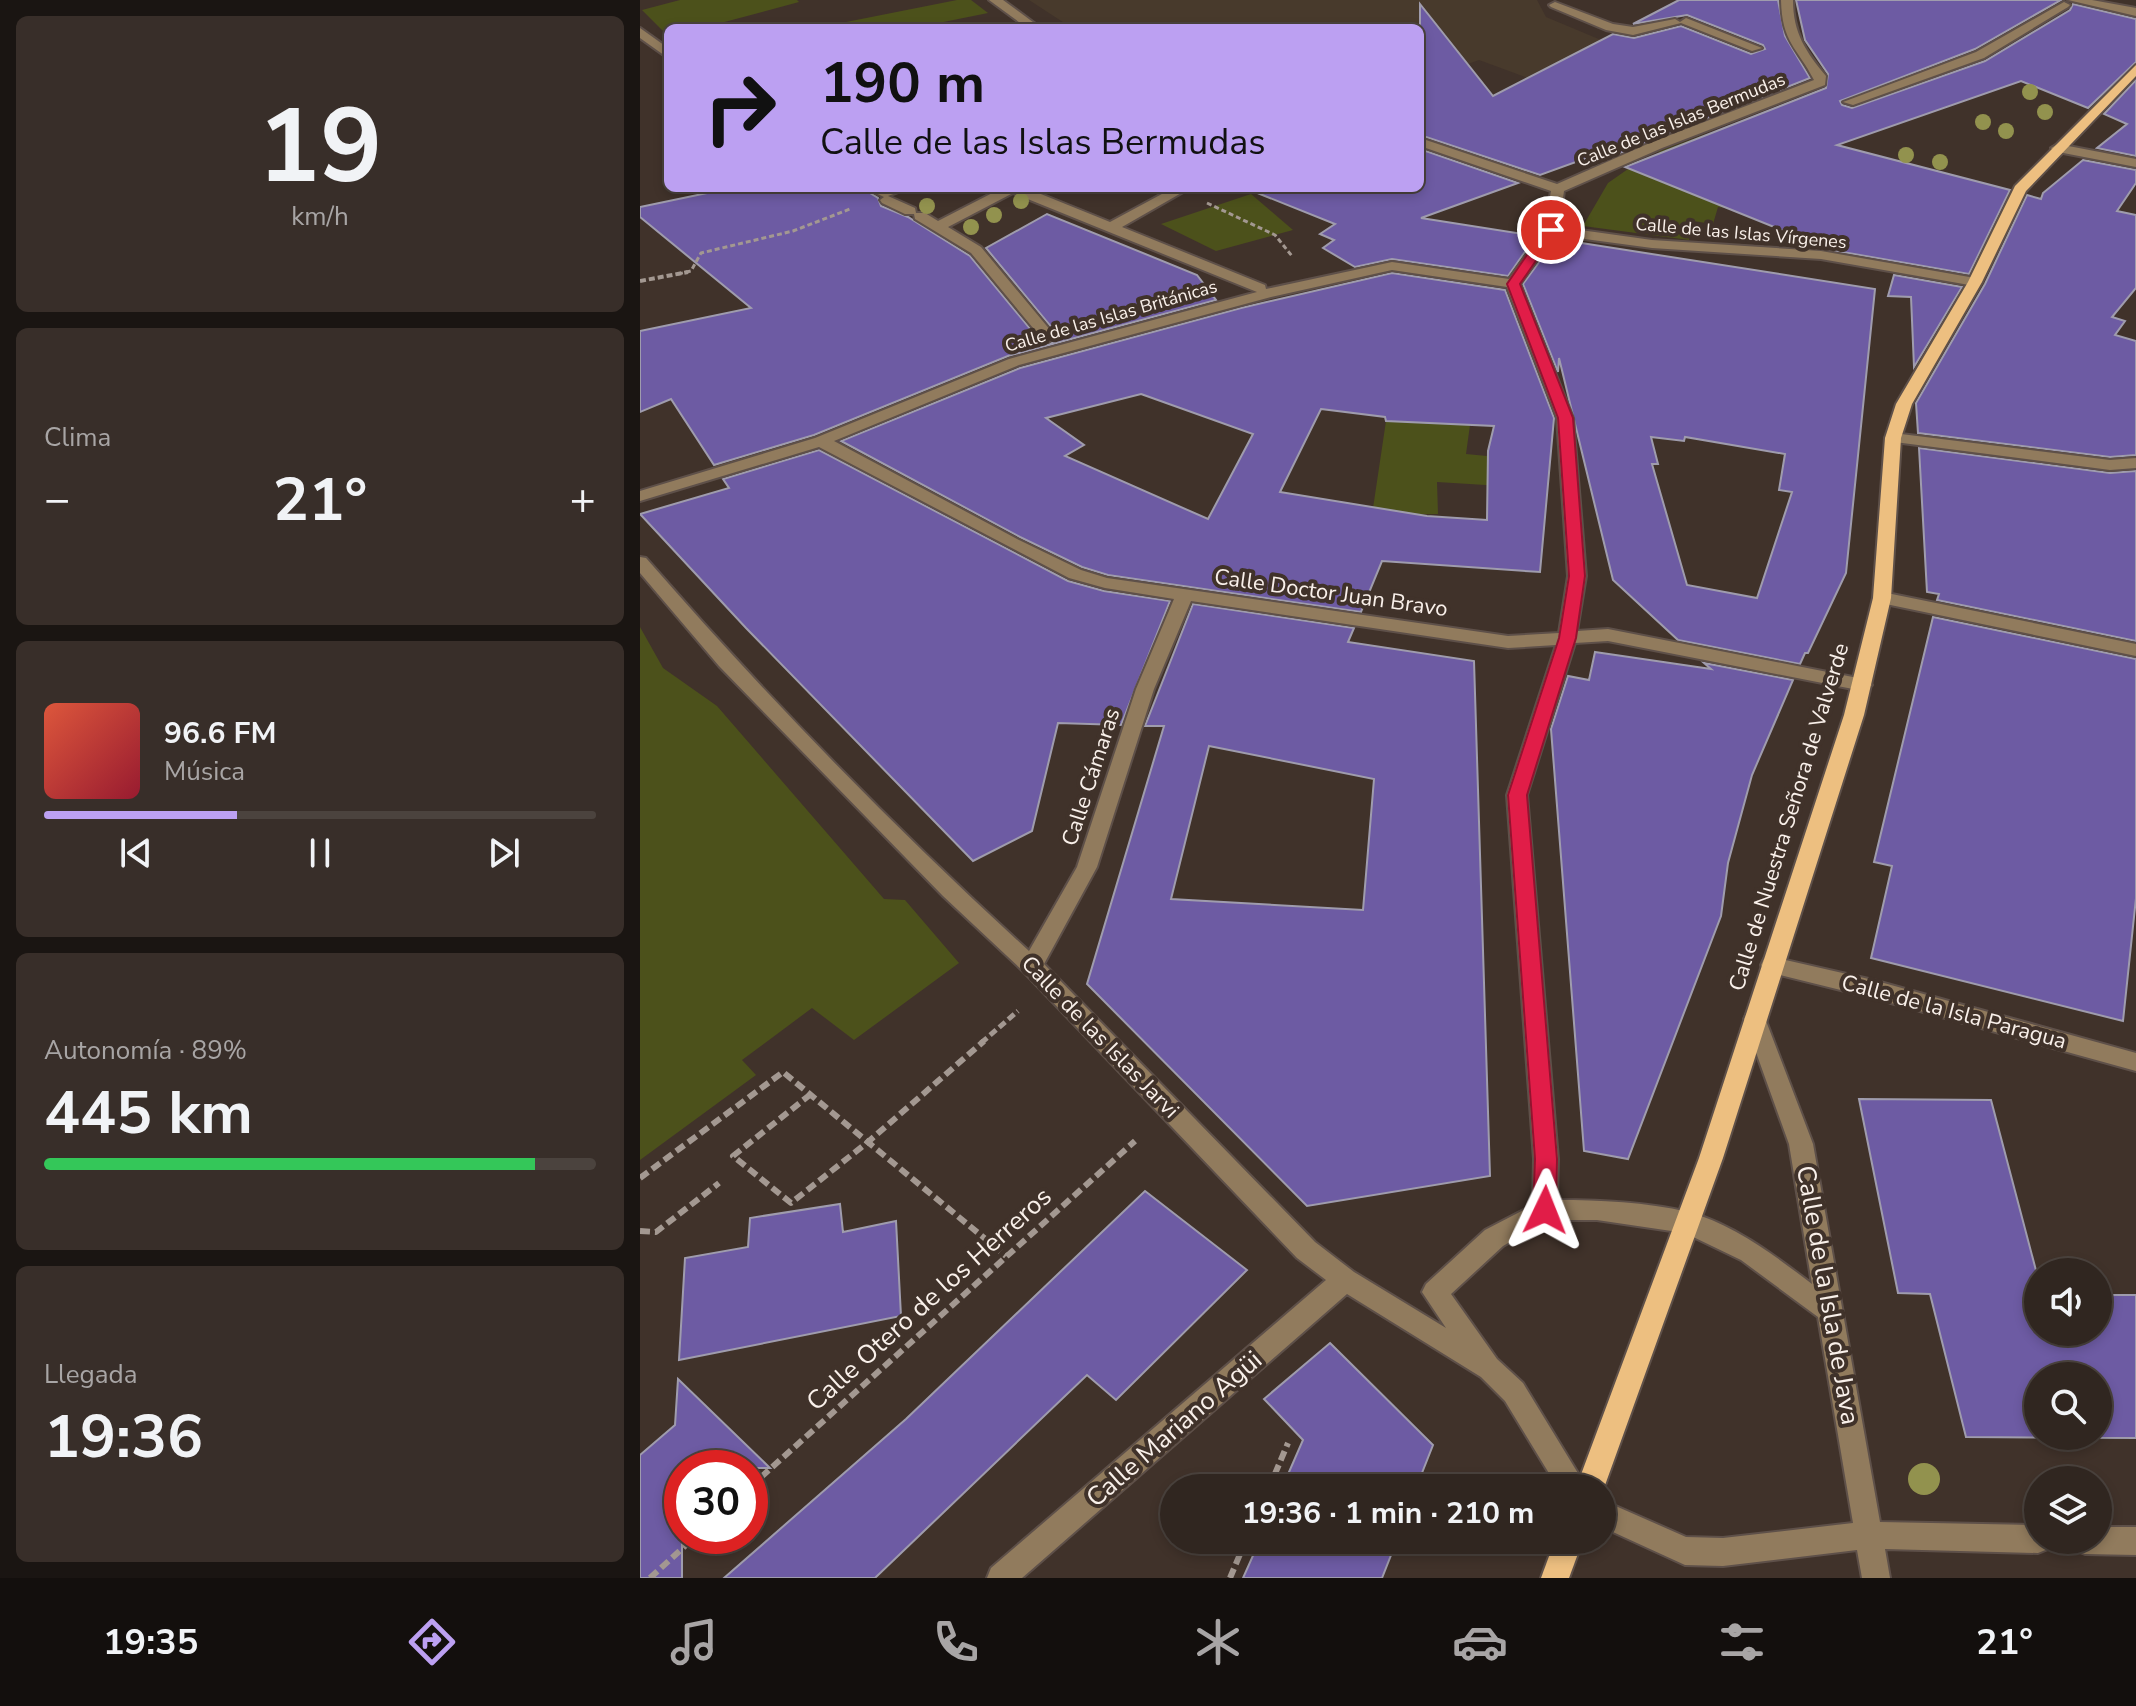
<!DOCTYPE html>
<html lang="es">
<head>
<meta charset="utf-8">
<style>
  body { margin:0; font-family:"Nunito Sans",sans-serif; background:#382e29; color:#f1f3f6; height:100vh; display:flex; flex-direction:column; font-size:30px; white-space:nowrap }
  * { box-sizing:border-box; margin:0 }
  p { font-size:26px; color:#a8a5a5 }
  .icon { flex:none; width:44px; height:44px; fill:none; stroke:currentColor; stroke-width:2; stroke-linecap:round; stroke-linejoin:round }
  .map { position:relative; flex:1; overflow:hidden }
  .panel { display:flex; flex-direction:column; gap:16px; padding:16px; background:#1a1512; width:640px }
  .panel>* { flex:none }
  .top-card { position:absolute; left:24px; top:24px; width:760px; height:168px; border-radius:12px; box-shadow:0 4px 12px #0003,0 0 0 2px #4b433e; background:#bca0f2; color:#111; overflow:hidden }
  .buttons { position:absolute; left:1384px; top:1258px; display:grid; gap:16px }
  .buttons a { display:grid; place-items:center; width:88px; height:88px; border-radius:50%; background:#302620; box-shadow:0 4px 12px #0003,0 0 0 2px #4b433e; font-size:40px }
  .speed { position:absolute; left:24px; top:1450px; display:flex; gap:16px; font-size:40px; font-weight:700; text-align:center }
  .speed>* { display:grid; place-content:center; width:104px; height:104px; border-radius:50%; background:#302620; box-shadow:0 4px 12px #0003,0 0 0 2px #4b433e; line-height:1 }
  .speed .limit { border:12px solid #d22; background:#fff; color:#111 }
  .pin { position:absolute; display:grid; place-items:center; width:68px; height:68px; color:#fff; margin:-34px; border:4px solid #fff; border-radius:50%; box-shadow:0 2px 8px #0007 }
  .me { position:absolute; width:88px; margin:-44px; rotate:2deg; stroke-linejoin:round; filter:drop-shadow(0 0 6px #0008) }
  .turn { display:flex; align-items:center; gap:28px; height:168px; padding:0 24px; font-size:36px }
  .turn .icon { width:104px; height:104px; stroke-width:2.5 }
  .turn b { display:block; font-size:56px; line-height:68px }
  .big { font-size:60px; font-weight:700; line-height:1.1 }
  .panel .widget { flex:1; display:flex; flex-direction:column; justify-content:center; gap:12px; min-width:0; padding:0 28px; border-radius:12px; background:#382e29 }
  .panel .dial { align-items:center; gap:0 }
  .dial b { font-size:104px; line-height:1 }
  .song { display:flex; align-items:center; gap:24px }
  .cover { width:96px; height:96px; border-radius:12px; background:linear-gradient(135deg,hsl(10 70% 55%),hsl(350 70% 35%)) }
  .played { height:8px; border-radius:4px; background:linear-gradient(90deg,#bca0f2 35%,#4b433e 35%) }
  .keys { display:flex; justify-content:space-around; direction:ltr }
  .heat { display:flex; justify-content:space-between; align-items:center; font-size:44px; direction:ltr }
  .charge { height:12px; border-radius:6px; background:linear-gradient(90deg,#34c759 89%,#4b433e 0) }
  .trip { position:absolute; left:520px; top:1474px; width:456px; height:80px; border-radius:40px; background:#302620; box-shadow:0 4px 12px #0003,0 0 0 2px #4b433e; font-weight:700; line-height:80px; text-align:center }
  .tab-bar { display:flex; height:128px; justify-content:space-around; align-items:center; background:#130f0d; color:#a8a5a5 }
  .tab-bar .icon { width:56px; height:56px }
  .tab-bar .selected { color:#bca0f2 }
  .tab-bar b { font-size:36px; color:#f1f3f6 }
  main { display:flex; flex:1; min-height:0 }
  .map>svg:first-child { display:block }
  .education { fill:#483a2c }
  .green { fill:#4c511b }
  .building { fill:#6d5ba3; stroke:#9f9cad; stroke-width:2; fill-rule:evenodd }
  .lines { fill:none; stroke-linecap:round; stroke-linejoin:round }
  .minor-casing { stroke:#5e5049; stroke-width:4 }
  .major-casing { stroke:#5e5049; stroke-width:4 }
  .path-far3 { stroke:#a39891; stroke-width:3; stroke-dasharray:5 3; stroke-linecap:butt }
  .path-far2 { stroke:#a39891; stroke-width:4; stroke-dasharray:6 3; stroke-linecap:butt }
  .path-far1 { stroke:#a39891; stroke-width:5; stroke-dasharray:8 4; stroke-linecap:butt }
  .path { stroke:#a39891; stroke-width:6; stroke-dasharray:10 5; stroke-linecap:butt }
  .minor { fill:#917b5d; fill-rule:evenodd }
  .major { fill:#edbf80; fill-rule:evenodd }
  .tree { fill:#92924e }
  .route { fill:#e11d48; stroke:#92132f; stroke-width:2 }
  .labels { text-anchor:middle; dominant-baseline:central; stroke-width:8; stroke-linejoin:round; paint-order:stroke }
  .far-street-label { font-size:18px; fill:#f9f0ea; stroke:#40322a }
  .street-label { font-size:22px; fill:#f9f0ea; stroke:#40322a }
  .near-street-label { font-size:26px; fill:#f9f0ea; stroke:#40322a }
</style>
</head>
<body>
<main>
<section class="panel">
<div class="widget dial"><b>19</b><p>km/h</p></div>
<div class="widget"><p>Clima</p>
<div class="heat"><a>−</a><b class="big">21°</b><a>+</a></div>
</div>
<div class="widget">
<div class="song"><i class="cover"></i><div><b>96.6 FM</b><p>Música</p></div></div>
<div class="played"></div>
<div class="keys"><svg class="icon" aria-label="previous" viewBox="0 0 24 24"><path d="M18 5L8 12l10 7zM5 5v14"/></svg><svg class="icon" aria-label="pause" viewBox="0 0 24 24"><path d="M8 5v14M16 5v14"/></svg><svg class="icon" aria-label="next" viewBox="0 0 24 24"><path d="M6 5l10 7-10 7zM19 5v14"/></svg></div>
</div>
<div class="widget"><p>Autonomía · 89%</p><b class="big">445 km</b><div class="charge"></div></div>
<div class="widget"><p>Llegada</p><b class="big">19:36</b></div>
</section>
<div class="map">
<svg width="1496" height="1578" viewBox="0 0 1496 1578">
  <rect width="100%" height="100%" fill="#40322a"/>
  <path class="education" d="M389,0h508l9,17 55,23 -73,38 -49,-18 -39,14 -20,-46h-348z"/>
  <g class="green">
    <path d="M40,0h117l2,2 -97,26h-34v8l-26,-26z"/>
    <path d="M317,0h14l17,13 -74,15 -83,-3z"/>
    <path d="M1066,134l40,19 -20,55 -8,-1 -5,17 -20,-3 -4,19 -106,-14 25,-43 20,-14 38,15 60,5 3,-4 -71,-33z"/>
    <path d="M611,194l42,36 -77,21 -55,-27z"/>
    <path d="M746,421l84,4 -4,29 82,8v27l-111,-7 1,32 -66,1z"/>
    <path d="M0,627l23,41 54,38 167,193 21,1 54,63 -105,77 -42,-32 -70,52 14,15 -116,85z"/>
  </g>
  <g class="building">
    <path d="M1039,0h99l7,36 25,42 -205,81 -10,-4 -55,20 -120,-40v-131l73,92 120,-62 21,4 47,-12 70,28 14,-5 -2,-4 -76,-30 -54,9z"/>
    <path d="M1156,0h265l-86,49 -135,52 2,4 10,3 133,-47 85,-51 3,-6 63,15v43l-48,46 -67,-27 -184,64 173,45 -41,84 -138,-24 -206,-83 201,-79 2,-14 -23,-34z"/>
    <path d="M1496,80v76l-39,-8 30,-24 -23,-10z"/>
    <path d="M780,149l98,34 -97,35 115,18 -28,40 -116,-17 -37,8 -32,-19 11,-8 -14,-6 15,-10 -85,-34 170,-2z"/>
    <path d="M1443,160l53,10v13l-19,28 19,4v73l-24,29 13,4 -10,14 21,6v114l-26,2 -192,-24 -2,-30 69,-119 42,-89 14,4 2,-6z"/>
    <path d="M91,188h131l16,10 3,8 27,11 62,39 71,86 6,3 11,-5v-5l-72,-87 61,-34 150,61 19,25 -208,56 -194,79 -100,30 -43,-66 -31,13v-81l111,-23 -111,-91v-10z"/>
    <path d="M916,239l319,50 -29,284 -38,80h-3l-5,11 -122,-24 -65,-60 -54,-222 -1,14 -35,-88zM1011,437l33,4 1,-4 100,17 -6,36 13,2 -35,106 -70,-13 -35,-121h6z"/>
    <path d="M752,273l113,17 49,128 -14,154 -158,-11 -21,51 -253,-37 -26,-8 -62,-30 -179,-96 179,-73 221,-60zM501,394l112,40 -45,85 -143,-63 19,-11 -38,-27zM681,409l64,8 1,4 108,5 -6,25 -1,69 -60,-4 -147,-24z"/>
    <path d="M1254,275l68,12 -48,80 -3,-70 -23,-1z"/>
    <path d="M1279,448l191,25 26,-2v170l-199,-41 2,-6 -12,-2z"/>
    <path d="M179,450l249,131 36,10 66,10 -49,124 -63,-2 -26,108 -59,30 -227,-233 -106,-114 89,-26 -6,-9z"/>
    <path d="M553,604l161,24 -6,14 126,19 16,515 -183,30 -220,-222 77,-258h-19zM569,746l165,33 -11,131 -192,-11z"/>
    <path d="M1293,617l203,42v239l-13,123 -252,-63 21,-92 -18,-4z"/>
    <path d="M955,652l116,17 -7,-6 89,17 -41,95 -24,88 -7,53 -93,243 -44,-8 -33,-422 17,-53 21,4z"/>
    <path d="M1219,1099l132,1 47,178v54h60v-37h38v143l-170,-1 -36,-143 -32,-1zM1398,1376h60v60h-60z"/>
    <path d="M505,1191l102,79 -131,130 -29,-25 -212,203h-151l182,-159z"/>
    <path d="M200,1204l3,28 53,-11 5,95 -222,44 6,-102 63,-11 2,-29z"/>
    <path d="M690,1343l103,102 -17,43h-134l21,-48 -39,-41z"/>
    <path d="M38,1379l92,89h-88v110h-42v-123l35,-30z"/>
    <path d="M620,1540h137l-15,38h-139z"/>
  </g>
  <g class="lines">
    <g class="minor-casing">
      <g id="minor">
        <path d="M349,0h14l38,28h-14z"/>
        <path d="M1141,0h12c0,33 13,52 33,76l-1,9 -163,63 -98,43 -5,36 93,13 169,11 154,27 7,4 -7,4 -154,-27 -169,-11 -97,-13 -35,49 53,134 13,158 -9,55 31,-2 255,50 9,6 -9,6 -255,-50 -33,2 -48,152 31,364 -1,41c43,0 89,2 131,12 46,12 87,44 124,72l-23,-140 -45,-125 3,-6 8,-3 8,3 50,131 67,378 158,3v15h14l-4,9 -10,4 -153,-4 5,29h-28l-5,-28 -134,16 -38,-1 -83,-38v-27l84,37 37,1 130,-15 -35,-206 -77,-57 -56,-27 -88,-13h-49l-45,26 -52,48 46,65 26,24 64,105h-29l-53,-87 -24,-24 -134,-83 -325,284h-35l4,-10 335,-288 -29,-22 -273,-286 -81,-76 -224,-230 -79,-93v-16l6,1c120,138 248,270 383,393l48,-84 59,-178 38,-90 -69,-11 -36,-10 -250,-131 -179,54v-10l175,-53 194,-79 248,-67 -244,-99 -65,34 33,20 75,90 -8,5 -5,-2 -72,-87 -56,-34 -1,-5h-9l-23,-11 -2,-3 4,-3 -19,-9h44l-21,8 27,12 1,5h9l13,8 64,-33h24l84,34 63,-34h17l-68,39 143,58 1,4 126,-27 117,17 35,-49 7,-39 -131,-45v-8l137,46 95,-42 162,-62c-17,-33 -32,-37 -33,-80zM752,270l115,17 50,131 11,158 -9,57 -51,3 -401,-58 -26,-8 -62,-30 -185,-99 185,-76 252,-68zM551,601l317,47 48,-3 -49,150 27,364 -1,46 -48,25 -59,54 -4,8 24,36 -92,-56 -39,-30 -271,-278 53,-97 57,-178z"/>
        <path d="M1428,0h24l44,8v8z"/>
        <path d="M915,2l58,22 20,3 42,-8 5,3 6,-4 76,30 -10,3 -71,-28 -48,12 -27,-5 -55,-23 -2,-2z"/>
        <path d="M1424,2l6,3 -2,2 -84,51 -131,47 -10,-3 133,-50z"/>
        <path d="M0,28l28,20v10l-28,-20z"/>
        <path d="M1418,144l78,15v8l-83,-16 -2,-3z"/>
        <path d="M1253,433l217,27 26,-2v10l-26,2 -223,-29 -2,-3z"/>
        <path d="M1242,592l254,52v12l-260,-54 -3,-4 3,-4z"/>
        <path d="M1132,957l101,23 263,73v18l-263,-73 -109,-27 -3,-6 3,-6z"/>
        <path d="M1458,1527h38v28l-51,-1 -10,-4 -4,-10h27z"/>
      </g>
    </g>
    <g class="major-casing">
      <g id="major">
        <path d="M1496,65v11l-110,115 -44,91 -70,122 -11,34 -10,160 -27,117 -141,443 -119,330 -2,4v-4h-26l123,-330 145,-443 29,-117 12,-160 11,-34 72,-122 47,-96z"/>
        <path d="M915,1540h28l-14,38h-28z"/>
      </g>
    </g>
    <g class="path-far3">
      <path d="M567,203l68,32 17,21"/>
      <path d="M38,274l13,-3 10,-18 92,-22 57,-22"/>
    </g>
    <path class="path-far2" d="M0,281l48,-9"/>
    <path class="path-far1" d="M341,1043l37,-32"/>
    <g class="path">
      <path d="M171,1094l-78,62 58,47 77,-61 116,-101"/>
      <path d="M0,1178l143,-106 223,184"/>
      <path d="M0,1231l16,1 63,-49"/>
      <path d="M110,1487l385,-346"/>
      <path d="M629,1488l19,-45"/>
      <path d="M10,1578l46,-42"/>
      <path d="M590,1578l16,-38"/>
    </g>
    <use href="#minor" class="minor"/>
    <use href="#major" class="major"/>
  </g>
  <g class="tree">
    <circle cx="1390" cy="92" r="8"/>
    <circle cx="1405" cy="112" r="8"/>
    <circle cx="1343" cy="122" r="8"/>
    <circle cx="1366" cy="131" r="8"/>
    <circle cx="1266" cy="155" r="8"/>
    <circle cx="1300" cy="162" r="8"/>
    <circle cx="381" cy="201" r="8"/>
    <circle cx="287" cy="206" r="8"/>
    <circle cx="354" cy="215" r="8"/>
    <circle cx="331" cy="227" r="8"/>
    <circle cx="1284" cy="1479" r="16"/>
  </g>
  <path class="route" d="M906,227l11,3 -37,54 53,134 12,158 -9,62 -49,157 30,364 -1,51 -4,7 -7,3 -8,-3 -4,-7 2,-51 -27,-364 51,-157 10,-62 -11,-158 -51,-134z"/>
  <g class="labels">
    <g class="far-street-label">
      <text transform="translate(1041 120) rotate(-22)">Calle de las Islas Bermudas</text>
      <text transform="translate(1101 233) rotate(5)">Calle de las Islas Vírgenes</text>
      <text transform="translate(471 316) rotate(-16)">Calle de las Islas Británicas</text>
    </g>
    <g class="street-label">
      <text transform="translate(691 593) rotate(8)">Calle Doctor Juan Bravo</text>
      <text transform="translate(451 777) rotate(-72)">Calle Cámaras</text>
      <text transform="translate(1149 817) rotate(-73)">Calle de Nuestra Señora de Valverde</text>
      <text transform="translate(1314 1012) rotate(15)">Calle de la Isla Paragua</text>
      <text transform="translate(460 1037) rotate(46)">Calle de las Islas Jarvi</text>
    </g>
    <g class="near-street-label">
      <text transform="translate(1188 1295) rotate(80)">Calle de la Isla de Java</text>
      <text transform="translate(289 1299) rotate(-42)">Calle Otero de los Herreros</text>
      <text transform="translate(534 1429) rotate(-41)">Calle Mariano Agüi</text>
    </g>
  </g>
</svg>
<div class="buttons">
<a><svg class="icon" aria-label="sound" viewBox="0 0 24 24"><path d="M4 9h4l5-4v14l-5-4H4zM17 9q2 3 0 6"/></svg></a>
<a><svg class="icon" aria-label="search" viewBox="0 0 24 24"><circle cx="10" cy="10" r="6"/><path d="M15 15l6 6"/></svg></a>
<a><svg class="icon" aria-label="layers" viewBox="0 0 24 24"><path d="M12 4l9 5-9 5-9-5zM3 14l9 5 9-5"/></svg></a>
</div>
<div class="speed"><div class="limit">30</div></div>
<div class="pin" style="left:911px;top:230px;background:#d93025"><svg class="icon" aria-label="arrive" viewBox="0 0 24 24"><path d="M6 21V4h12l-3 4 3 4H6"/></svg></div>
<svg class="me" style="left:905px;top:1210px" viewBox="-20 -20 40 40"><path d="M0-17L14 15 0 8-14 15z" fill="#e11d48" stroke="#fff" stroke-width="4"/></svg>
<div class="trip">19:36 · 1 min · 210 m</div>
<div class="top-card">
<div class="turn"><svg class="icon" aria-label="right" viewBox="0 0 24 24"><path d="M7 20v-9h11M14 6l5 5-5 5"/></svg><div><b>190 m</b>Calle de las Islas Bermudas</div></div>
</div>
</div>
</main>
<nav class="tab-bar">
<b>19:35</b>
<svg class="icon selected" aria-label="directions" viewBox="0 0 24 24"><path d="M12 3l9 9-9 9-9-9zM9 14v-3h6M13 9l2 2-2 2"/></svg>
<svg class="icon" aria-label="music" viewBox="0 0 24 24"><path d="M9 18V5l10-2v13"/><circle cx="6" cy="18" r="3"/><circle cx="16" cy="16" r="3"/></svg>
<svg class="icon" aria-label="phone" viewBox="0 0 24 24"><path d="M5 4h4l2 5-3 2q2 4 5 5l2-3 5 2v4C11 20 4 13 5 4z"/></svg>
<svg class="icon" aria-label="climate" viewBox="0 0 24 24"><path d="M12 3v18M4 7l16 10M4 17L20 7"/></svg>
<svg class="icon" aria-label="car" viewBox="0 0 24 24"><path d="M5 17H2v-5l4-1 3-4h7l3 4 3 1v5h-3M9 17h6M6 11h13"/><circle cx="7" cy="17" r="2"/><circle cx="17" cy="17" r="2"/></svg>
<svg class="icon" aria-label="filters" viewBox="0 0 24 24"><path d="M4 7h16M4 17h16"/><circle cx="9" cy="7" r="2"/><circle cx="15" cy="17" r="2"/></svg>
<b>21°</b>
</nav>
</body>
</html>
